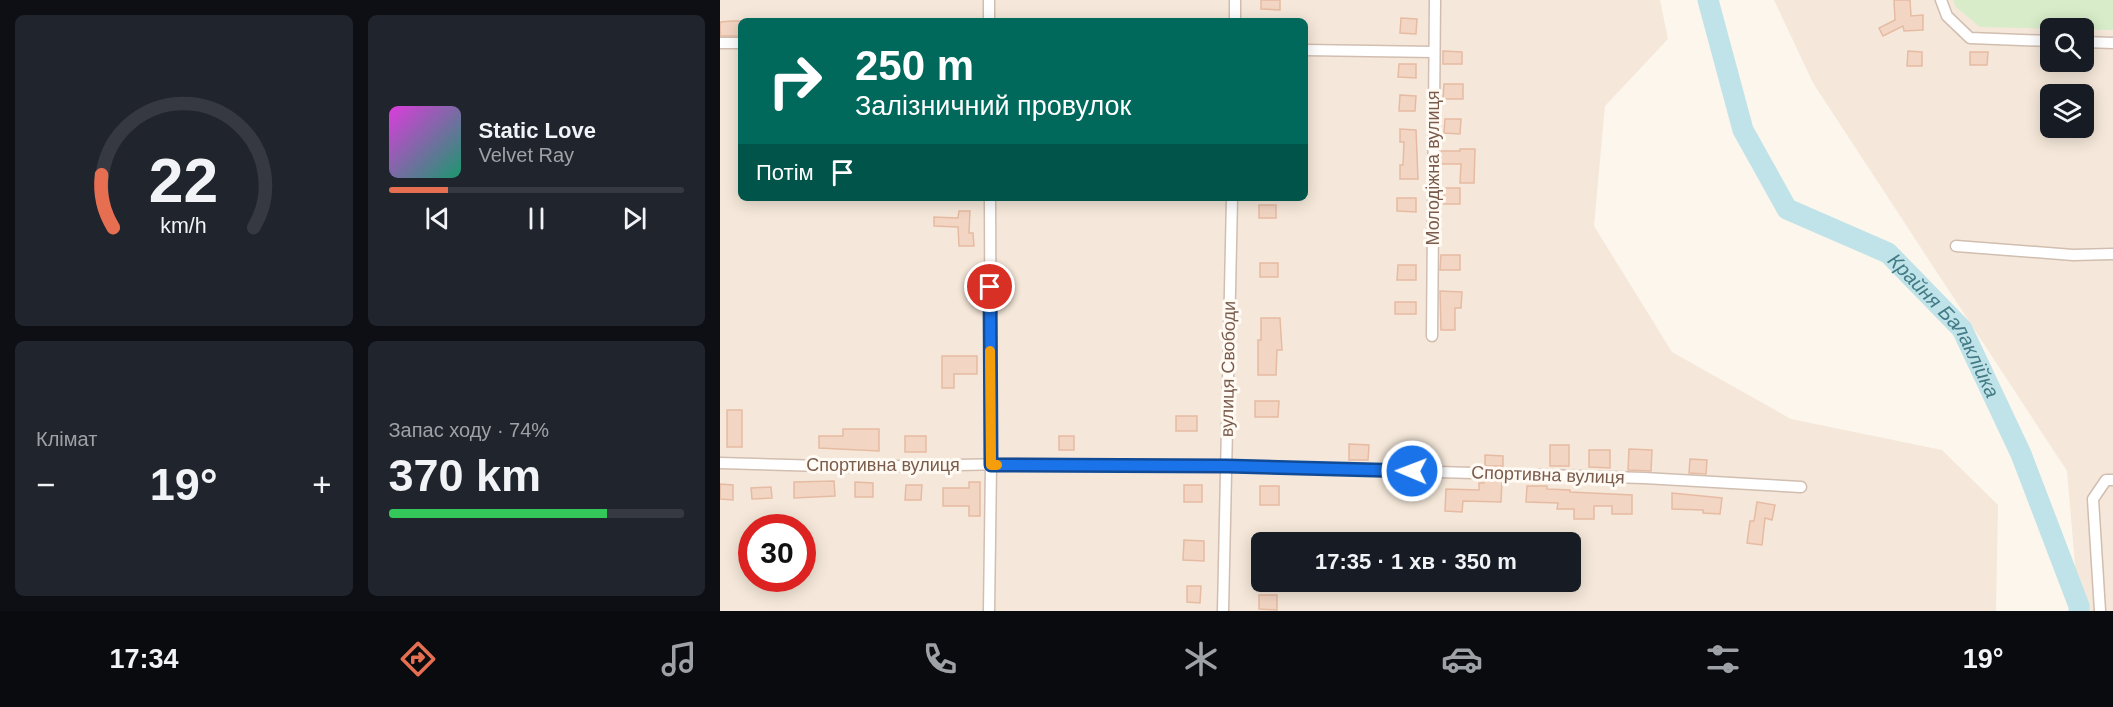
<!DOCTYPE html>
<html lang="uk">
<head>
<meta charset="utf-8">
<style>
  body { margin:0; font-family:Arial,sans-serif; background:#20242c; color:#f1f3f6; height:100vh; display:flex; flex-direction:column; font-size:22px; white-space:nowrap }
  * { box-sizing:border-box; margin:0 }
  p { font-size:20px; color:#9ea1a6 }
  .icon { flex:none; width:33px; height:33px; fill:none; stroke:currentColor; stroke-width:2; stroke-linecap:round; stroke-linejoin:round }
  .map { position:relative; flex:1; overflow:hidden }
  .details { display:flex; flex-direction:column; gap:15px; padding:15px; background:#0d0f14; width:720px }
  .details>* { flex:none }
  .hud { position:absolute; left:18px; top:18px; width:570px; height:183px; border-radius:9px; box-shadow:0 3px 15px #0003; background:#00695c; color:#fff; overflow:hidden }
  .fabs { position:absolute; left:1320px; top:18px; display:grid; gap:12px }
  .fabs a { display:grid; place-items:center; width:54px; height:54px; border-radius:9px; background:#171b24; box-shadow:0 3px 15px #0003; font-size:30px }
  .speed { position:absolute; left:18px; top:514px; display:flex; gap:12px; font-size:30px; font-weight:700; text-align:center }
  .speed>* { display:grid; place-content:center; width:78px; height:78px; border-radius:50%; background:#171b24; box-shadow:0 3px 15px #0003; line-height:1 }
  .speed .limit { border:9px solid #d22; background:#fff; color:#111 }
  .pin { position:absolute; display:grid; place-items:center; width:51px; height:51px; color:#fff; margin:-26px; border:3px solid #fff; border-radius:50%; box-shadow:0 2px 6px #0007 }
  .me { position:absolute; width:66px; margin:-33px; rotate:271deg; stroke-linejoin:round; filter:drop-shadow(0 0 4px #0008) }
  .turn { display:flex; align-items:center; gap:21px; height:126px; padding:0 18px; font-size:27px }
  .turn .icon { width:78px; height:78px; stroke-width:2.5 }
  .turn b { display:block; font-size:42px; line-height:51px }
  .then { display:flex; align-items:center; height:57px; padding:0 18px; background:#0003; gap:12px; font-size:22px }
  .big { font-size:45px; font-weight:800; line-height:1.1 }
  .details .tile { flex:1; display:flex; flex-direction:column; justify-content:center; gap:9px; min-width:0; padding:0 21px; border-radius:9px; background:#20242c }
  .details .dial { align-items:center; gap:0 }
  .dial svg { height:156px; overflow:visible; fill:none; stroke:#363941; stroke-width:7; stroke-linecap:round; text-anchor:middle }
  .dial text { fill:#f1f3f6; stroke:none }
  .song { display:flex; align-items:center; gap:18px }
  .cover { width:72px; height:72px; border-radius:9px; background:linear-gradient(135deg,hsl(300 70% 55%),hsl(160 70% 35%)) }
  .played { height:6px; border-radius:3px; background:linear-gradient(90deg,#e76f51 20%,#363941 20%) }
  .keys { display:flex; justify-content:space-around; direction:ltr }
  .heat { display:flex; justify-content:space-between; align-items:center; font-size:33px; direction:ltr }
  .charge { height:9px; border-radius:4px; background:linear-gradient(90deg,#34c759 74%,#363941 0) }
  .details .tiles { flex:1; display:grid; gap:15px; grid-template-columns:repeat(2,1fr) }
  .trip { position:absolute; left:531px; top:532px; width:330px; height:60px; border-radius:9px; background:#171b24; box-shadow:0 3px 15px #0003; font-weight:800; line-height:60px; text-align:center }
  .tabs { display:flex; height:96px; justify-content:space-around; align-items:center; background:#090b0e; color:#9ea1a6 }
  .tabs .icon { width:42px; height:42px }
  .tabs .active { color:#e76f51 }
  .tabs b { font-size:27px; color:#f1f3f6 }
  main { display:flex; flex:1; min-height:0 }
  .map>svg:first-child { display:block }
  .residential { fill:#f5e8da; fill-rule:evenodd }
  .green { fill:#d8ecc9 }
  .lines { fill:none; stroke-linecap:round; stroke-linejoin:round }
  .river { stroke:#bfe3e8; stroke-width:21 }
  .building { fill:#f3d5c3; stroke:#e6bba3; stroke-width:1.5 }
  .minor-casing { stroke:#d1beb0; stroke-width:13 }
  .minor { stroke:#fff; stroke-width:10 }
  .route-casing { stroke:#114b97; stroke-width:15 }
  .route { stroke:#1a73e8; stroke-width:10 }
  .slow { stroke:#f59e0b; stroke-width:10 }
  .labels { text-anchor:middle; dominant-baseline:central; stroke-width:6; stroke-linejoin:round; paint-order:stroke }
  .street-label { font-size:18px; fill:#7a5c4d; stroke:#fffaf3 }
  .water-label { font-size:20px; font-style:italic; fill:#437c86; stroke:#fffaf3 }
</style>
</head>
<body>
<main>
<section class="details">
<div class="tiles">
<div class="tile dial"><svg viewBox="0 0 100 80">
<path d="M14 69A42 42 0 1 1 86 69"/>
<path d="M14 69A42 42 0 0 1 8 42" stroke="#e76f51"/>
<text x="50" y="56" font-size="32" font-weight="700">22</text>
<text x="50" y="72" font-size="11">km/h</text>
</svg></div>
<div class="tile">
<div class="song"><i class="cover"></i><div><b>Static Love</b><p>Velvet Ray</p></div></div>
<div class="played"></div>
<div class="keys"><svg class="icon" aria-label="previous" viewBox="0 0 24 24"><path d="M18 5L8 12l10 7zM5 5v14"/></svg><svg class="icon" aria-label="pause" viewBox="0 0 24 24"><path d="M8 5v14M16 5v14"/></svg><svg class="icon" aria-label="next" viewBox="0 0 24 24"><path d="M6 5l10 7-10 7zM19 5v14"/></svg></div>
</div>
<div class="tile"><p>Клімат</p>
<div class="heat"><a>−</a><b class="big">19°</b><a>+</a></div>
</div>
<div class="tile"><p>Запас ходу · 74%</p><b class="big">370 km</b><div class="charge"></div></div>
</div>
</section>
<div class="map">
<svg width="1393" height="611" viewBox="0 0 1393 611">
  <rect width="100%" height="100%" fill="#fdf6ec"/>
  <g class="residential">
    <path d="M0,0h940l8,39 -63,67 -11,120 78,126 119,67 151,31 56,55 -2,106h-1276zM21,21h564v177h-564zM32,528h50v51h-50zM542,543h308v39h-308z"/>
    <path d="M1054,0h339v611h-34l-12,-140 -254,-388zM1330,28h34v34h-34zM1330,94h34v34h-34z"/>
  </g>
  <path class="green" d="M1233,0h160v30l-133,-3 -24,-20z"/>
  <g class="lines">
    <path class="river" id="s1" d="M988,0l35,130 44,79 101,44 74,76 59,125 58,152v5"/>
  </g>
  <g class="building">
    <path d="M541,0h19v10l-19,-1z"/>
    <path d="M1174,0h16l1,16 12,-1v15l-19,1 -1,-5 -20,10 -4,-8 16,-8z"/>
    <path d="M681,18l16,1 -1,15 -16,-1z"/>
    <path d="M12,21h9v15h-21v-14z"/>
    <path d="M723,51l19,1v12h-19z"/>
    <path d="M1188,51l14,1v14h-15z"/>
    <path d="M1250,52h18l-1,13h-17z"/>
    <path d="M679,64h17v14l-18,-1z"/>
    <path d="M724,84h19v15h-20z"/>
    <path d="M680,95l16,1 -1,15h-16z"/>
    <path d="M725,119h16l-1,15 -16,-1z"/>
    <path d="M680,129l16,1 2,49h-18v-14h3l1,-23h-4z"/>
    <path d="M740,149h15l-1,34h-14l1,-19h-20v-13h19z"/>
    <rect x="724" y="188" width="16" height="16"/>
    <path d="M677,198h19v14l-19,-1z"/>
    <rect x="539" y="205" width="17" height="13"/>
    <path d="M239,211h11l-1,22h4l1,13h-15l-1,-19 -24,-1v-9l24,1z"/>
    <path d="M721,255h19v15h-20z"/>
    <rect x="540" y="263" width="18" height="14"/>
    <path d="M678,265h18v15h-19z"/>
    <path d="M720,291l22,1 -1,16h-6v22h-14z"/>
    <rect x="675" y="302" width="21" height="12"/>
    <path d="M541,318h19l2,32h-5l-1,25h-18v-35h3z"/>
    <path d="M222,356h35v18h-23v14h-12z"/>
    <path d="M535,401h24l-1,16h-23z"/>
    <rect x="7" y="410" width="15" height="37"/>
    <rect x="456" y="416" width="21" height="15"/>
    <path d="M123,429h36v22l-60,-3v-12h24z"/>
    <rect x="185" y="436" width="21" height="16"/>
    <rect x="339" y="436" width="15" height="14"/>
    <path d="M629,444l20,1 -1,15h-19z"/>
    <rect x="830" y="445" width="19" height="21"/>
    <path d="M909,449l23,1 -1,21 -23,-1z"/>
    <path d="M869,450h21v18l-21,-1z"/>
    <path d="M765,455l18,1v10h-18z"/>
    <path d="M970,459l17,1 -1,14 -17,-1z"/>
    <path d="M114,481l1,15 -41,2v-16z"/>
    <path d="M764,481h18l-1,21 -38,-1 -1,11 -17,-1 1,-22 33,1v-7h5z"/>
    <path d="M135,482l18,1v14h-18z"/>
    <path d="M249,482h11v34h-11v-10h-26v-18h26z"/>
    <path d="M0,484l13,1v15l-13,-1z"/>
    <path d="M186,485h16l-1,15h-16z"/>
    <rect x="464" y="485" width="18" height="17"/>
    <rect x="540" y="486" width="19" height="19"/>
    <path d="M807,486h20v3l23,1v2l62,3v19h-20v-8h-18v13h-20v-10h-17l1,-6 -32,-1z"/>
    <path d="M51,487l1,11 -20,1 -1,-11z"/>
    <path d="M952,493l50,5 -2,16 -17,-1v-3l-31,-1z"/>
    <path d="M1037,502l18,3 -3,15 -7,-2 -3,27 -15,-2 3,-22h4z"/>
    <path d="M464,540l20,1v20l-21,-1z"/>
    <path d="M467,586h14l-1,17 -13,-1z"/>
    <path d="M539,595h18v15l-18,-1z"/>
  </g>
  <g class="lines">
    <g class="minor-casing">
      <g id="minor">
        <path d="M269,0v21"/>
        <path d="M1221,0l6,16 23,22 80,3"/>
        <path d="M515,21v-21"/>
        <path d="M1364,42l29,1"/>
        <path d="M0,43h21"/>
        <path d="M585,50l129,2"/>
        <path d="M1236,246l117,9 40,-1"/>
        <path d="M712,336l3,-336"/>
        <path d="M0,463l137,4 151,-3 219,2 417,12 157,9"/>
        <path d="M269,611l2,-146 -1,-267"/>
        <path d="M503,611l9,-413"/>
        <path d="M1380,611l-7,-112 13,-19h7"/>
      </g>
    </g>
    <use href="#minor" class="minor"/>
  </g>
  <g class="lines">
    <g class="route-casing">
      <path id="route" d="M270,287l1,178 236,1 185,5"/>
    </g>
    <use href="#route" class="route"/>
    <path class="slow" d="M270,351l1,114h6"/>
  </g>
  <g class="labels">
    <g class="street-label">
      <text transform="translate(713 168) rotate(-90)">Молодіжна вулиця</text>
      <text transform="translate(508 369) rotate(-89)">вулиця Свободи</text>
      <text x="163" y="465">Спортивна вулиця</text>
      <text transform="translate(828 475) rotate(2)">Спортивна вулиця</text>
    </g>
    <g class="water-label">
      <text stroke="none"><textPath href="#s1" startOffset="428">Крайня Балаклійка</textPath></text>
    </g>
  </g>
</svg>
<div class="fabs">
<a><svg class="icon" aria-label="search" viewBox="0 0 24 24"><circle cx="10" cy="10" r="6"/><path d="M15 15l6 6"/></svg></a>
<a><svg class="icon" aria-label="layers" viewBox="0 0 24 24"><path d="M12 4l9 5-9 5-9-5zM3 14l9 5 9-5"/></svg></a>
</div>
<div class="speed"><div class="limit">30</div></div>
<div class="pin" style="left:270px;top:287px;background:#d93025"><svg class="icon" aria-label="arrive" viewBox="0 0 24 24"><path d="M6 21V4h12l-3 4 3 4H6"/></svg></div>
<svg class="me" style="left:692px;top:471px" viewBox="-20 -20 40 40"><circle r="17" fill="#1a73e8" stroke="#fff" stroke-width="3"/><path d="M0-11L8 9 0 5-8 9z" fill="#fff"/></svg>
<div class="trip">17:35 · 1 хв · 350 m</div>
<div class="hud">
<div class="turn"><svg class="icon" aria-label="right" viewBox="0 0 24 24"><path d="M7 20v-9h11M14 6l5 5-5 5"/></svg><div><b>250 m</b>Залізничний провулок</div></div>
<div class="then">Потім<svg class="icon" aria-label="arrive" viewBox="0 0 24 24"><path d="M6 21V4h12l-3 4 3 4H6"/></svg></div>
</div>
</div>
</main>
<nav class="tabs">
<b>17:34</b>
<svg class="icon active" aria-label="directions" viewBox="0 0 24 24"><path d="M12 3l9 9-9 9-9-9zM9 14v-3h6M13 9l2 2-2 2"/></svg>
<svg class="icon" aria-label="music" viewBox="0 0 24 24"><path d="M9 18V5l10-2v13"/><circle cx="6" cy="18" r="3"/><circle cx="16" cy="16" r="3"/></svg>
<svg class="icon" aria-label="phone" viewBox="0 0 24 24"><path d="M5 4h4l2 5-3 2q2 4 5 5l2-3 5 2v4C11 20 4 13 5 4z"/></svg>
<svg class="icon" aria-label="climate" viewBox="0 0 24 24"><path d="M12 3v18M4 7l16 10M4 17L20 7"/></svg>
<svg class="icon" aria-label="car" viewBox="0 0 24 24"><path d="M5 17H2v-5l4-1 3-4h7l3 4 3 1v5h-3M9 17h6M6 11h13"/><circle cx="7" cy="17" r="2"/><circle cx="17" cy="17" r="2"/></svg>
<svg class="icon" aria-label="filters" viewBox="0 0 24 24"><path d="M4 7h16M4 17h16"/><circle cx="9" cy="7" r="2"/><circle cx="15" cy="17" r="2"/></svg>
<b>19°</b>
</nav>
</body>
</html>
